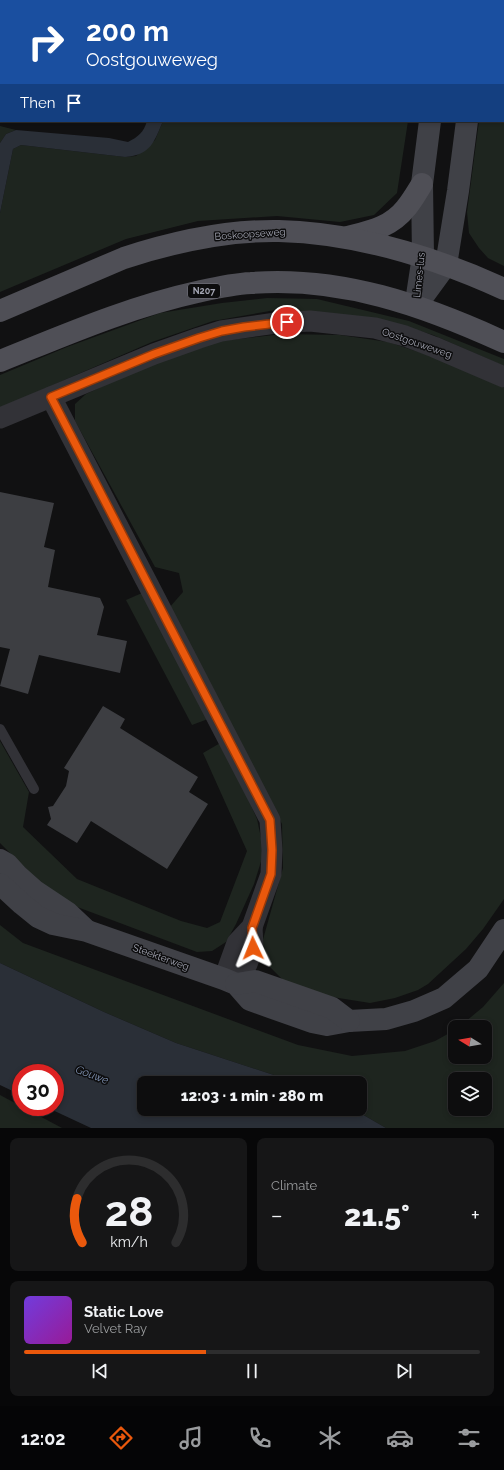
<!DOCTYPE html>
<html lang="en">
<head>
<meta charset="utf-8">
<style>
  body { margin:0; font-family:Raleway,sans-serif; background:#161617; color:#f1f3f6; height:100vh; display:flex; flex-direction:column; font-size:15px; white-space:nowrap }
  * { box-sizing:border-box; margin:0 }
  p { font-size:13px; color:#9a9c9e }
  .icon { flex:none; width:22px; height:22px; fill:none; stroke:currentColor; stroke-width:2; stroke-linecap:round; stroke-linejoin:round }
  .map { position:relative; height:1128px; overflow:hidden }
  .side { display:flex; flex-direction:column; gap:10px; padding:10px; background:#070708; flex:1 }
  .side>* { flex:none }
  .guide { position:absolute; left:0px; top:0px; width:504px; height:122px; box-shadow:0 2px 6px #0003,0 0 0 1px #2d2d2e; background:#1a4fa0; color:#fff; overflow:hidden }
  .needle { width:26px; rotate:281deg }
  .controls { position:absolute; left:448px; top:1020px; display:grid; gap:8px }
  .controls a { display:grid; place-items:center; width:44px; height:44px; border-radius:8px; background:#0d0d0e; box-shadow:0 2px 6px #0003,0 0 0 1px #2d2d2e; font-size:20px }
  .speed { position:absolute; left:12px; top:1064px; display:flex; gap:8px; font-size:20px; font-weight:700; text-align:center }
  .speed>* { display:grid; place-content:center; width:52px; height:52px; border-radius:50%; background:#0d0d0e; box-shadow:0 2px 6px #0003,0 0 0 1px #2d2d2e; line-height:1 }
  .speed .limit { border:6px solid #d22; background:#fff; color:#111 }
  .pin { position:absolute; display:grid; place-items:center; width:34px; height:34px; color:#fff; margin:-17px; border:2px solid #fff; border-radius:50%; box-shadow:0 1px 4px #0007 }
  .me { position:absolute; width:44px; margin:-22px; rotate:358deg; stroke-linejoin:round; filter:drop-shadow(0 0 3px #0008) }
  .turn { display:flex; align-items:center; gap:14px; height:84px; padding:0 20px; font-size:18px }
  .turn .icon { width:52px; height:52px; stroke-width:2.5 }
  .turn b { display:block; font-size:28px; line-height:34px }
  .then { display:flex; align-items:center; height:38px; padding:0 20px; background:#0003; gap:8px; font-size:15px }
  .big { font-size:30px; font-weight:800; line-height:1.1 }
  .side .tile { flex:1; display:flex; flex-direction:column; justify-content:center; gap:6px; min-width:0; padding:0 14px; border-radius:8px; background:#161617 }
  .side .dial { align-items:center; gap:0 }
  .dial svg { height:104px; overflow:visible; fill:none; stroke:#2d2d2e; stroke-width:7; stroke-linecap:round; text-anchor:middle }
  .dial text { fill:#f1f3f6; stroke:none }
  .song { display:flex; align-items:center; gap:12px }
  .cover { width:48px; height:48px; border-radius:6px; background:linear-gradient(135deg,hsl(260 70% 55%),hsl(300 70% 35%)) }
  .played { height:4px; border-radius:2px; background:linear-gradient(90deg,#ea580c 40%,#2d2d2e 40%) }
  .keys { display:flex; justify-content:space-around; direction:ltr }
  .heat { display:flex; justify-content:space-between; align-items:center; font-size:22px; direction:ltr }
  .side .tiles { flex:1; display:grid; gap:10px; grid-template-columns:1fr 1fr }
  .tile:last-child { grid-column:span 2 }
  .trip { position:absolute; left:137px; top:1076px; width:230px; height:40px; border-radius:8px; background:#0d0d0e; box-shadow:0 2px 6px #0003,0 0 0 1px #2d2d2e; font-weight:800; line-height:40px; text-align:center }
  .menu { display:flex; height:64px; justify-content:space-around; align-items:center; background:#050506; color:#9a9c9e }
  .menu .icon { width:28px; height:28px }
  .menu .current { color:#ea580c }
  .menu b { font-size:18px; color:#f1f3f6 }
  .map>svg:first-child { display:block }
  .green { fill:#1e251f; fill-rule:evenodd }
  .water { fill:#2a2f37 }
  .building { fill:#3d3e42 }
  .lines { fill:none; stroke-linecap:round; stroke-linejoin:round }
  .service { stroke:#323237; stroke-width:10 }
  .minor { stroke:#323237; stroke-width:21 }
  .secondary { stroke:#404147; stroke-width:22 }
  .primary { stroke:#4f4f56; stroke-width:22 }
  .route-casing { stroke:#983908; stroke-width:10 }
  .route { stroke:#ea580c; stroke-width:7 }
  .labels { text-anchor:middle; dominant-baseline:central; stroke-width:3; stroke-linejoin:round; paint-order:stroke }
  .shield { fill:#0c0c0d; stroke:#767780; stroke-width:1 }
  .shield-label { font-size:9px; font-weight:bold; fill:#a3a5b2 }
  .street-label { font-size:10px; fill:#a3a5b2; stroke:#0c0c0d }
  .water-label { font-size:11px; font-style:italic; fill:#7c8eac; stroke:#0c0c0d }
</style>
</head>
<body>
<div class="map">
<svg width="504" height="1128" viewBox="0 0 504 1128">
  <rect width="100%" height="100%" fill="#111112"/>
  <g class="green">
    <path d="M496,0h8v266l-16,-8 -9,-10 -10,-15 -2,-21 12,-91h24v-120z"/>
    <path d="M163,121h146l22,2 6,-2h71l-11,72 -23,22 -34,7 -63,-6 -79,5 -72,18 -126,53v-79l13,-64 8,-4 104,12 11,-1 19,-16z"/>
    <path d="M0,126l16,4 -10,4 -6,9z"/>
    <path d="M267,298l50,1 92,22 95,38v7l-71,-31 -36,-11 -76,-11 -40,-4 -68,12 -61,21 -152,66v-33l67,-28 93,-34 62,-10z"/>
    <path d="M282,334l58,1 48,7 52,17 64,29v511l-21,30 -17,20 -38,35 -10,6 -23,8 -25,5 -44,-7 -39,-12 -21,-21 -4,-20 21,-75 -1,-44 -113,-216 14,-16 -4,-19 -24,-6 -80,-146v-17l11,-10 62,-29 72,-24z"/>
    <path d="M142,593l66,126 -16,6 -66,-125z"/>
    <path d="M0,741l29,51 -6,35 54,52 104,42 26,7 13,-6 27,-71 -44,-98 19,-11 35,77 7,33 -10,32 -18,40 -10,18 -14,9 -15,1 -133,-50 -26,-21 -38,-38z"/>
    <path d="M0,925l23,18 275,102 54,11 53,-5 30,-10 20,-11v27h30v-30h-26l24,-20 21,-24v145h-118l-33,-19h7v-26h-62l-122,-40 -72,-31 -104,-49zM455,1079h30v30h-30z"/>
    <path d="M0,1095l62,33h-62z"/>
  </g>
  <g class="water">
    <path d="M147,121h16c-9,21 -12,34 -38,36l-104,-12 -8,4 -13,64v-70l6,-9 10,-4 93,8 19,4c10,-5 16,-10 19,-21z"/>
    <path d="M0,963l104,49 72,31 122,40h-154v26h209l33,19h-295l-45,-21h9v-34h-34v22l-21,-10z"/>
  </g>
  <g class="building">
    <path d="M0,492l54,11 -10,44 11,3 -7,37 52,11 4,9 -7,28 30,6 -7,32 -81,-18 -11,39 -28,-8 10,-37 -10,-2z"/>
    <path d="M103,706l22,13 -5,9 78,49 -9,15 19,12 -41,65 -76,-48 -14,22 -30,-18 4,-6 -3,-12 5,-1 13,-20 3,-15 -5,-3z"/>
  </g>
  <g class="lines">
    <path class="service" d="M0,729l34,60"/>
    <g class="minor">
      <path d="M51,397l219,423 2,30 -1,24 -19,53 -15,16 -13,36"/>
      <path d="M0,418l154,-64 45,-16 22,-7 55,-8 34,-2 65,7 30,8 29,11 70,30"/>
      <path d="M236,984l11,-20 6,-16 -1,-21"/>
    </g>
    <g class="secondary">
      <path d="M444,1l1,-1"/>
      <path d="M480,1v-1"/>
      <path d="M416,302l7,-46 -1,-72 8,-63"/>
      <path d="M416,306l30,-41 12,-74 9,-70"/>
      <path d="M0,860l7,4 10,11 18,16 33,22 18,17"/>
      <path d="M0,884l22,20 16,13 15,7 34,7 137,48 12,5 14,16 62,22 15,3 22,-4 37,-2 28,-8 30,-13 34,-29 26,-39"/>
      <path d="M236,984l19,-3 77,27 17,13"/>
    </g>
    <g class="primary">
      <path d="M348,237c23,-6 43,-10 58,-29 6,-7 11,-16 16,-24"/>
      <path d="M0,311l124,-53c49,-16 102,-28 155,-27 78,2 155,26 225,58"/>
      <path d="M0,361c65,-26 129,-54 197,-69 18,-4 35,-8 54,-9 90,-7 172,22 253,59"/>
    </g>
  </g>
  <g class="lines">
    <g class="route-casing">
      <path id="route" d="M253,948l-1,-20 19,-54 1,-24 -2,-30 -219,-423 103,-43 45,-16 23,-7 22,-4 43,-5"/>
    </g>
    <use href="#route" class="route"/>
  </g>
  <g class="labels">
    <rect class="shield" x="188" y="284" width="32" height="14" rx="3"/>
    <g class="shield-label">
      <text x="204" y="291">N207</text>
    </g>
    <g class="street-label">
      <text transform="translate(250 234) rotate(-4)">Boskoopseweg</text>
      <text transform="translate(419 275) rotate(-84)">Limes-lus</text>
      <text transform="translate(417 343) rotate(19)">Oostgouweweg</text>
      <text transform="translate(161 957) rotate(20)">Steekterweg</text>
    </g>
    <g class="water-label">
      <text transform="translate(92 1075) rotate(21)">Gouwe</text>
    </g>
  </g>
</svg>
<div class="controls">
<a><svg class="needle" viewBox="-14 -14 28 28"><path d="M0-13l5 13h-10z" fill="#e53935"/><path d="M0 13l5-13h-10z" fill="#9a9c9e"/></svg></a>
<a><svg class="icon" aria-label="layers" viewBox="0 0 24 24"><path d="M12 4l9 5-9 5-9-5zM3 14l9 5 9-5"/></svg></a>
</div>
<div class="speed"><div class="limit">30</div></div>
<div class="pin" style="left:287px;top:322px;background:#d93025"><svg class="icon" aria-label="arrive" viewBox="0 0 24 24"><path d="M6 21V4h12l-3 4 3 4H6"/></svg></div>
<svg class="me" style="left:253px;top:948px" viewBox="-20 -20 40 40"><path d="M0-17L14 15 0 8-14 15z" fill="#ea580c" stroke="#fff" stroke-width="4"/></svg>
<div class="trip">12:03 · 1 min · 280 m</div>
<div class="guide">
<div class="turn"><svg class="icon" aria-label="right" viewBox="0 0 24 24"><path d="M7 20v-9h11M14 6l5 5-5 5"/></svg><div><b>200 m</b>Oostgouweweg</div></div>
<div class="then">Then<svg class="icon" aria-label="arrive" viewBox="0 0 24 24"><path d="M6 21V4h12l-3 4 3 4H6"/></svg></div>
</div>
</div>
<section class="side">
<div class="tiles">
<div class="tile dial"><svg viewBox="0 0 100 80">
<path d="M14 69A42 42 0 1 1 86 69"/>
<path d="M14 69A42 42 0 0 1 10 35" stroke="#ea580c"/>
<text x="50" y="56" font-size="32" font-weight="700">28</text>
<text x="50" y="72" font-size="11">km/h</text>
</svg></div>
<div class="tile"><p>Climate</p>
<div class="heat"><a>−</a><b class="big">21.5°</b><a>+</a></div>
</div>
<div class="tile">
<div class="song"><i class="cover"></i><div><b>Static Love</b><p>Velvet Ray</p></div></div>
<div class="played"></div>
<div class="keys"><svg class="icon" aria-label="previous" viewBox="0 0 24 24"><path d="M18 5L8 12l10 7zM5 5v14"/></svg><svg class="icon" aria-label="pause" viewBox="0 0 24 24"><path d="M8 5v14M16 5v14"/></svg><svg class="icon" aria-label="next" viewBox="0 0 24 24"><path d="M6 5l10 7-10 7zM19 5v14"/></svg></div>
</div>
</div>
</section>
<nav class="menu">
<b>12:02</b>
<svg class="icon current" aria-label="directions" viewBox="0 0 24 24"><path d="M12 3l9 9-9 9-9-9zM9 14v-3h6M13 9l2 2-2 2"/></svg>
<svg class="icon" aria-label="music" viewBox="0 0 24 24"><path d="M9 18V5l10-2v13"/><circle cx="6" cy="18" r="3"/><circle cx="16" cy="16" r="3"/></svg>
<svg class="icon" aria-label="phone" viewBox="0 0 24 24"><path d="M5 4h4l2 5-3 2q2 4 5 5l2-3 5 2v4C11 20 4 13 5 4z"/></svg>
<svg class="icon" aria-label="climate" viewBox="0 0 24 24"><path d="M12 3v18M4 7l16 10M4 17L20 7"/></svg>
<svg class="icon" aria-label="car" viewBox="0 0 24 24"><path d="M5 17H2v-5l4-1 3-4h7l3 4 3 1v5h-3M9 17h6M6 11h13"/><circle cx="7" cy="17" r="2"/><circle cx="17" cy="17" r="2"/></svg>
<svg class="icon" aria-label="filters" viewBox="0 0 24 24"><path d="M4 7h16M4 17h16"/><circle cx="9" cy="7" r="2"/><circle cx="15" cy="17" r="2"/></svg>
</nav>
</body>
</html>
